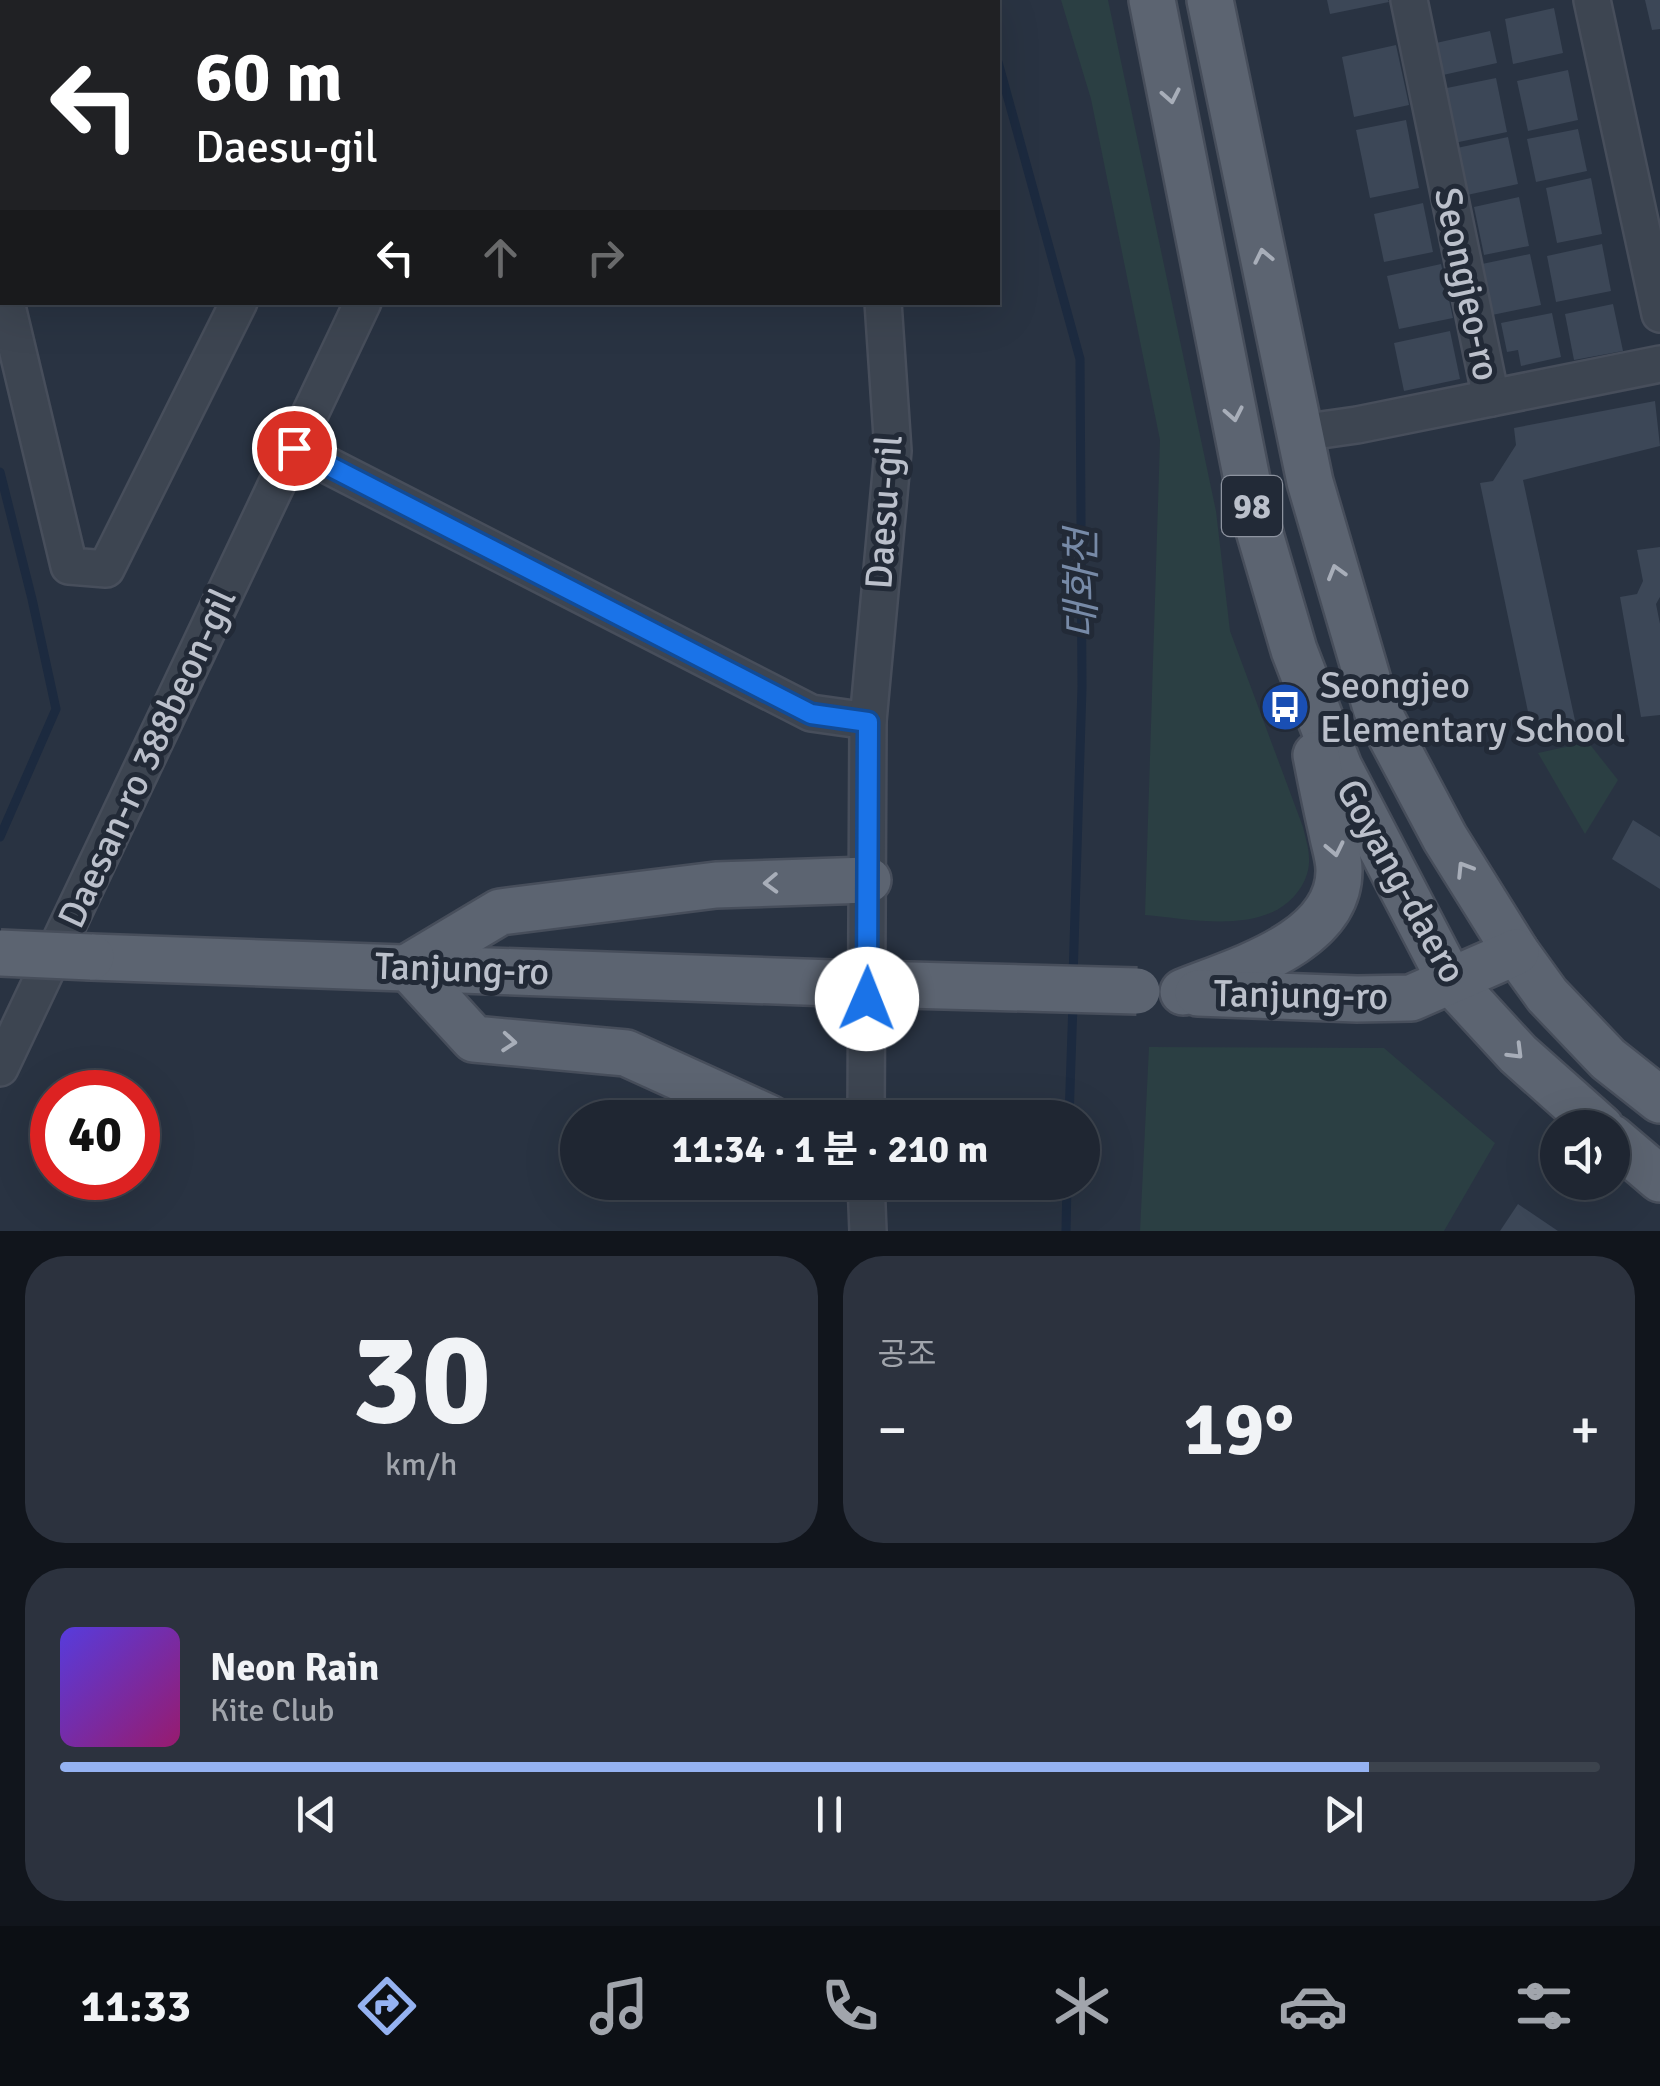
<!DOCTYPE html>
<html lang="ko">
<head>
<meta charset="utf-8">
<style>
  body { margin:0; font-family:Signika,"Noto Sans KR",sans-serif; background:#2c323e; color:#f1f3f6; height:100vh; display:flex; flex-direction:column; font-size:38px; white-space:nowrap }
  * { box-sizing:border-box; margin:0 }
  p { font-size:32px; color:#a1a5ac }
  .icon { flex:none; width:55px; height:55px; fill:none; stroke:currentColor; stroke-width:2; stroke-linecap:round; stroke-linejoin:round }
  .map { position:relative; height:1231px; overflow:hidden }
  .panel { display:flex; flex-direction:column; gap:25px; padding:25px; background:#11151c; flex:1 }
  .panel>* { flex:none }
  .banner { position:absolute; left:0px; top:0px; width:1000px; height:305px; box-shadow:0 10px 40px #0002,0 0 0 2px #3c434d; background:#202124; color:#fff; overflow:hidden }
  .tools { position:absolute; left:1540px; top:1110px; display:grid; gap:20px }
  .tools a { display:grid; place-items:center; width:90px; height:90px; border-radius:50%; background:#1f2632; box-shadow:0 10px 40px #0002,0 0 0 2px #3c434d; font-size:50px }
  .speed { position:absolute; left:30px; top:1070px; display:flex; gap:20px; font-size:50px; font-weight:700; text-align:center }
  .speed>* { display:grid; place-content:center; width:130px; height:130px; border-radius:50%; background:#1f2632; box-shadow:0 10px 40px #0002,0 0 0 2px #3c434d; line-height:1 }
  .speed .limit { border:15px solid #d22; background:#fff; color:#111 }
  .pin { position:absolute; display:grid; place-items:center; width:85px; height:85px; color:#fff; margin:-42px; border:5px solid #fff; border-radius:50%; box-shadow:0 2px 10px #0007 }
  .me { position:absolute; width:110px; margin:-55px; rotate:1deg; stroke-linejoin:round; filter:drop-shadow(0 0 8px #0008) }
  .turn { display:flex; align-items:center; gap:35px; height:210px; padding:0 30px; font-size:45px }
  .turn .icon { width:130px; height:130px; stroke-width:2.5 }
  .turn b { display:block; font-size:70px; line-height:85px }
  .lanes { display:flex; align-items:center; height:95px; padding:0 30px; background:#0003; justify-content:center; gap:50px; direction:ltr }
  .lanes .off { opacity:.35 }
  .big { font-size:75px; font-weight:700; line-height:1.1 }
  .panel .widget { flex:1; display:flex; flex-direction:column; justify-content:center; gap:15px; min-width:0; padding:0 35px; border-radius:40px; background:#2c323e }
  .panel .dial { align-items:center; gap:0 }
  .dial b { font-size:130px; line-height:1 }
  .song { display:flex; align-items:center; gap:30px }
  .cover { width:120px; height:120px; border-radius:15px; background:linear-gradient(135deg,hsl(250 70% 55%),hsl(320 70% 35%)) }
  .played { height:10px; border-radius:5px; background:linear-gradient(90deg,#95b2f1 85%,#3c434d 85%) }
  .keys { display:flex; justify-content:space-around; direction:ltr }
  .heat { display:flex; justify-content:space-between; align-items:center; font-size:55px; direction:ltr }
  .panel .tiles { flex:1; display:grid; gap:25px; grid-template-columns:1fr 1fr }
  .widget:last-child { grid-column:span 2 }
  .trip { position:absolute; left:560px; top:1100px; width:540px; height:100px; border-radius:50px; background:#1f2632; box-shadow:0 10px 40px #0002,0 0 0 2px #3c434d; font-weight:700; line-height:100px; text-align:center }
  .dock { display:flex; height:160px; justify-content:space-around; align-items:center; background:#0c0f14; color:#a1a5ac }
  .dock .icon { width:70px; height:70px }
  .dock .active { color:#95b2f1 }
  .dock b { font-size:45px; color:#f1f3f6 }
  .map>svg:first-child { display:block }
  .green { fill:#2b3f43 }
  .lines { fill:none; stroke-linecap:round; stroke-linejoin:round }
  .stream { stroke:#1c2a3f; stroke-width:9 }
  .building { fill:#3c4757 }
  .minor-casing { stroke:#474e5b; stroke-width:40 }
  .major-casing { stroke:#474e5b; stroke-width:50 }
  .minor { stroke:#3d4551; stroke-width:35 }
  .major { stroke:#5c6471; stroke-width:45 }
  .major-bridge-casing { stroke:#474e5b; stroke-width:50; stroke-linecap:butt }
  .major-bridge { stroke:#5c6471; stroke-width:45 }
  .oneway { stroke:#a8aeb9 }
  .route-casing { stroke:#114b97; stroke-width:25 }
  .route { stroke:#1a73e8; stroke-width:18 }
  .labels { text-anchor:middle; dominant-baseline:central; stroke-width:10; stroke-linejoin:round; paint-order:stroke }
  .shield { fill:#222a37; stroke:#8d939f; stroke-width:2.5 }
  .shield-label { font-size:35px; font-weight:bold; fill:#bbc0cb }
  .street-label { font-size:38px; fill:#bbc0cb; stroke:#222a37 }
  .poi-label { font-size:38px; fill:#bbc0cb; stroke:#222a37; text-anchor:start }
  .water-label { font-size:40px; font-style:italic; fill:#778aa7; stroke:#222a37 }
</style>
</head>
<body>
<div class="map">
<svg width="1660" height="1231" viewBox="0 0 1660 1231">
  <rect width="100%" height="100%" fill="#293342"/>
  <g class="green">
    <path d="M1061,0h47l108,511 14,120 73,196c2,9 6,21 6,31 1,13 -5,27 -13,36 -33,41 -105,25 -151,21l15,-475 -69,-341z"/>
    <path d="M1588,742l30,38 -33,54 -47,-81z"/>
    <path d="M1149,1047l235,1 111,95 -51,88h-304z"/>
  </g>
  <g class="lines">
    <g class="stream">
      <path d="M980,0l1,2"/>
      <path d="M998,62l82,297 2,328 -9,291"/>
      <path d="M0,472l32,127 24,110 -56,128"/>
      <path d="M1069,1118l4,-115"/>
      <path d="M1066,1231l1,-49"/>
    </g>
  </g>
  <g class="building">
    <path d="M1327,0h61l1,2 -59,12z"/>
    <path d="M1645,0h15v29l-8,1z"/>
    <path d="M1554,8l9,45 -50,11 -8,-45z"/>
    <path d="M1490,31l7,32 -54,12 -7,-32z"/>
    <path d="M1396,45l13,60 -55,12 -12,-60z"/>
    <path d="M1568,70l10,50 -50,11 -11,-50z"/>
    <path d="M1496,78l11,54 -53,11 -12,-54z"/>
    <path d="M1406,120l13,68 -49,10 -14,-68z"/>
    <path d="M1578,129l9,42 -51,11 -9,-43z"/>
    <path d="M1508,137l10,47 -51,11 -10,-47z"/>
    <path d="M1591,178l11,56 -45,9 -11,-55z"/>
    <path d="M1519,197l10,49 -45,9 -10,-48z"/>
    <path d="M1423,203l10,49 -49,10 -10,-48z"/>
    <path d="M1602,244l9,47 -55,11 -9,-46z"/>
    <path d="M1530,254l11,51 -49,10 -10,-51z"/>
    <path d="M1441,264l12,54 -54,11 -12,-53z"/>
    <path d="M1613,304l10,47 -49,9 -9,-46z"/>
    <path d="M1552,313l9,44 -40,9 -3,-16 -11,2 -6,-29z"/>
    <path d="M1450,331l10,48 -56,12 -10,-48z"/>
    <path d="M1655,401l5,45 -137,34 53,245 -44,6 -52,-248 13,-2 23,-36 -2,-17z"/>
    <path d="M1660,547v50l-4,7 4,20v91l-19,2 -21,-120 17,-3 6,-13 -6,-31z"/>
    <path d="M1633,820l27,17v52l-48,-30z"/>
    <path d="M1518,1204l40,27h-58z"/>
  </g>
  <g class="lines">
    <g class="minor-casing">
      <g id="minor">
        <path d="M838,0v2"/>
        <path d="M1409,0l82,398"/>
        <path d="M1592,0l68,314"/>
        <path d="M389,2l1,-2"/>
        <path d="M505,2l1,-2"/>
        <path d="M6,302l63,264 37,3 133,-267"/>
        <path d="M1300,433l57,-8 303,-61"/>
        <path d="M294,448l517,265 57,8"/>
        <path d="M0,1068l363,-766"/>
        <path d="M866,1118l2,-397 25,-270 -10,-149"/>
        <path d="M866,1182l2,49"/>
      </g>
    </g>
    <g class="major-casing">
      <g id="major">
        <path d="M1152,0l101,510 41,140 45,117 111,213 68,74 83,74"/>
        <path d="M1210,0l100,482 66,226 69,130 71,114 31,43 61,64 52,41"/>
        <path d="M91,957l741,26"/>
        <path d="M1183,992c54,-22 157,-50 156,-122 0,-13 -5,-26 -7,-38 -6,-26 -11,-51 -16,-77"/>
        <path d="M1198,993l159,6 54,-1 105,-46"/>
        <path d="M769,1118l-143,-65 -152,-14 -66,-72 92,-55 216,-27 152,-5"/>
        <path d="M1612,1138l48,41"/>
      </g>
    </g>
    <use href="#minor" class="minor"/>
    <use href="#major" class="major"/>
    <g class="major-bridge-casing">
      <g id="major-bridge">
        <path d="M0,953l91,4"/>
        <path d="M832,983l305,8"/>
      </g>
    </g>
    <use href="#major-bridge" class="major-bridge"/>
  </g>
  <defs><path id="oneway-chevron" d="M-2-3.5L2.5 0L-2 3.5" fill="none" stroke-width="1.6" stroke-linecap="round" stroke-linejoin="round" transform="scale(2.5)"/></defs>
  <g class="oneway">
    <use href="#oneway-chevron" transform="translate(1171 96) rotate(79)"/>
    <use href="#oneway-chevron" transform="translate(1263 256) rotate(-102)"/>
    <use href="#oneway-chevron" transform="translate(1234 414) rotate(79)"/>
    <use href="#oneway-chevron" transform="translate(1336 572) rotate(-106)"/>
    <use href="#oneway-chevron" transform="translate(1335 849) rotate(78)"/>
    <use href="#oneway-chevron" transform="translate(1464 869) rotate(-122)"/>
    <use href="#oneway-chevron" transform="translate(771 883) rotate(178)"/>
    <use href="#oneway-chevron" transform="translate(509 1042) rotate(5)"/>
    <use href="#oneway-chevron" transform="translate(1516 1052) rotate(45)"/>
  </g>
  <g class="lines">
    <g class="route-casing">
      <path id="route" d="M294,448l517,266 57,8 -1,277"/>
    </g>
    <use href="#route" class="route"/>
  </g>
  <defs>
    <g id="bus-disc" transform="scale(2.5)"><circle r="9.5" fill="#1a4fb4" stroke="#222a37"/><path d="M-5-6H5V4H4V6H2V4H-2V6H-4V4H-5ZM-3.5-4V0h7V-4ZM-3.5 1.2v1.5H-2V1.2ZM2 1.2v1.5H3.5V1.2Z" fill="#fff"/></g>
  </defs>
  <g fill-rule="evenodd">
    <use href="#bus-disc" x="1285" y="707"/>
  </g>
  <g class="labels">
    <rect class="shield" x="1222" y="476" width="60" height="60" rx="8"/>
    <g class="shield-label">
      <text x="1252" y="506">98</text>
    </g>
    <g class="street-label">
      <text transform="translate(1467 284) rotate(78)">Seongjeo-ro</text>
      <text transform="translate(884 512) rotate(-86)">Daesu-gil</text>
      <text transform="translate(147 758) rotate(-65)">Daesan-ro 388beon-gil</text>
      <text transform="translate(1401 881) rotate(61)">Goyang-daero</text>
      <text transform="translate(462 969) rotate(2)">Tanjung-ro</text>
      <text transform="translate(1301 995) rotate(1)">Tanjung-ro</text>
    </g>
    <g class="poi-label">
      <text x="1320" y="685">Seongjeo<tspan x="1320" dy="44">Elementary School</tspan></text>
    </g>
    <g class="water-label">
      <text transform="translate(1082 584) rotate(-90)">대화천</text>
    </g>
  </g>
</svg>
<div class="tools">
<a><svg class="icon" aria-label="sound" viewBox="0 0 24 24"><path d="M4 9h4l5-4v14l-5-4H4zM17 9q2 3 0 6"/></svg></a>
</div>
<div class="speed"><div class="limit">40</div></div>
<div class="pin" style="left:294px;top:448px;background:#d93025"><svg class="icon" aria-label="arrive" viewBox="0 0 24 24"><path d="M6 21V4h12l-3 4 3 4H6"/></svg></div>
<svg class="me" style="left:867px;top:999px" viewBox="-20 -20 40 40"><circle r="19" fill="#fff"/><path d="M0-13L10 11 0 6-10 11z" fill="#1a73e8"/></svg>
<div class="trip">11:34 · 1 분 · 210 m</div>
<div class="banner">
<div class="turn"><svg class="icon" aria-label="left" viewBox="0 0 24 24"><path d="M17 20v-9H6M10 6l-5 5 5 5"/></svg><div><b>60 m</b>Daesu-gil</div></div>
<div class="lanes"><svg class="icon" aria-label="left" viewBox="0 0 24 24"><path d="M17 20v-9H6M10 6l-5 5 5 5"/></svg><svg class="icon off" aria-label="ahead" viewBox="0 0 24 24"><path d="M12 20V5M6 11l6-6 6 6"/></svg><svg class="icon off" aria-label="right" viewBox="0 0 24 24"><path d="M7 20v-9h11M14 6l5 5-5 5"/></svg></div>
</div>
</div>
<section class="panel">
<div class="tiles">
<div class="widget dial"><b>30</b><p>km/h</p></div>
<div class="widget"><p>공조</p>
<div class="heat"><a>−</a><b class="big">19°</b><a>+</a></div>
</div>
<div class="widget">
<div class="song"><i class="cover"></i><div><b>Neon Rain</b><p>Kite Club</p></div></div>
<div class="played"></div>
<div class="keys"><svg class="icon" aria-label="previous" viewBox="0 0 24 24"><path d="M18 5L8 12l10 7zM5 5v14"/></svg><svg class="icon" aria-label="pause" viewBox="0 0 24 24"><path d="M8 5v14M16 5v14"/></svg><svg class="icon" aria-label="next" viewBox="0 0 24 24"><path d="M6 5l10 7-10 7zM19 5v14"/></svg></div>
</div>
</div>
</section>
<nav class="dock">
<b>11:33</b>
<svg class="icon active" aria-label="directions" viewBox="0 0 24 24"><path d="M12 3l9 9-9 9-9-9zM9 14v-3h6M13 9l2 2-2 2"/></svg>
<svg class="icon" aria-label="music" viewBox="0 0 24 24"><path d="M9 18V5l10-2v13"/><circle cx="6" cy="18" r="3"/><circle cx="16" cy="16" r="3"/></svg>
<svg class="icon" aria-label="phone" viewBox="0 0 24 24"><path d="M5 4h4l2 5-3 2q2 4 5 5l2-3 5 2v4C11 20 4 13 5 4z"/></svg>
<svg class="icon" aria-label="climate" viewBox="0 0 24 24"><path d="M12 3v18M4 7l16 10M4 17L20 7"/></svg>
<svg class="icon" aria-label="car" viewBox="0 0 24 24"><path d="M5 17H2v-5l4-1 3-4h7l3 4 3 1v5h-3M9 17h6M6 11h13"/><circle cx="7" cy="17" r="2"/><circle cx="17" cy="17" r="2"/></svg>
<svg class="icon" aria-label="filters" viewBox="0 0 24 24"><path d="M4 7h16M4 17h16"/><circle cx="9" cy="7" r="2"/><circle cx="15" cy="17" r="2"/></svg>
</nav>
</body>
</html>
